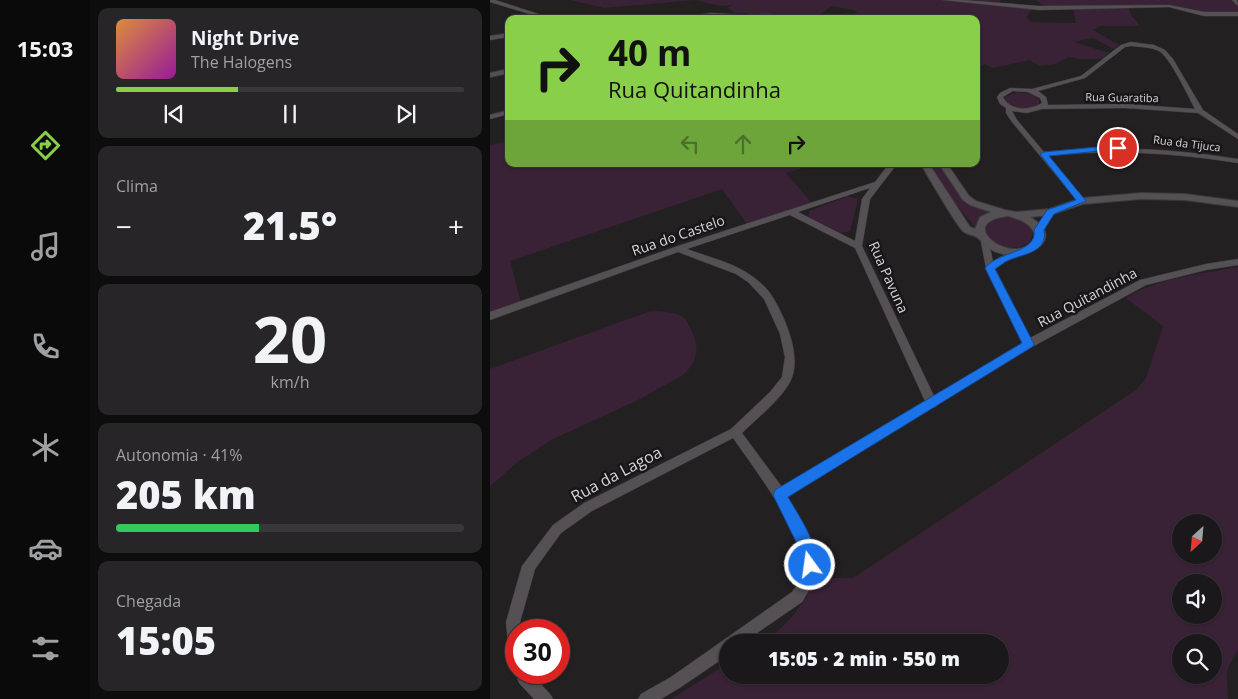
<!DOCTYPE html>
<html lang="pt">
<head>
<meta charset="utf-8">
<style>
  body { margin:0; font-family:"Open Sans",sans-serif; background:#272527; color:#f1f3f6; height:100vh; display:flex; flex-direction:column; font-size:19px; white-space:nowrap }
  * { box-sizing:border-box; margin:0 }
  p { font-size:16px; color:#9fa0a2 }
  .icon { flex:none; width:28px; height:28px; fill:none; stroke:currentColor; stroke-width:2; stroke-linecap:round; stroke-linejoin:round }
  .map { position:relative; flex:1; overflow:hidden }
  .details { display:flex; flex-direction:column; gap:8px; padding:8px; background:#0e0d0e; width:400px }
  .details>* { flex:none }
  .banner { position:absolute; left:15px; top:15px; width:475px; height:152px; border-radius:10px; box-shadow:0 1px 4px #0004,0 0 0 1px #383739; background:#89cf49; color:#111; overflow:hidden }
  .needle { width:32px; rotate:206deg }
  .tools { position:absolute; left:682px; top:514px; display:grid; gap:10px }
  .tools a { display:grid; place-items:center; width:50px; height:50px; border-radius:50%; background:#1a181a; box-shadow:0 1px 4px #0004,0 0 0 1px #383739; font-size:25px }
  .speed { position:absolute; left:15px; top:619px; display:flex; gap:10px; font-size:25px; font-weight:700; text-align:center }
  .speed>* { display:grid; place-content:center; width:65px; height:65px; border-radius:50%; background:#1a181a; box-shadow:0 1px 4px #0004,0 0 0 1px #383739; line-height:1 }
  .speed .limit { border:8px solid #d22; background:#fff; color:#111 }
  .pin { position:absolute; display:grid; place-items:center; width:42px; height:42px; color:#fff; margin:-21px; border:2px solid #fff; border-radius:50%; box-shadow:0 1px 5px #0007 }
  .me { position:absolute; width:55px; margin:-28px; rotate:346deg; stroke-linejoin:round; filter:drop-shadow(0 0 4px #0008) }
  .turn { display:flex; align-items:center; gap:18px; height:105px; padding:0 20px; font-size:22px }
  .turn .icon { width:65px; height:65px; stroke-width:2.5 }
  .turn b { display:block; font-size:35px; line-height:42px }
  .lanes { display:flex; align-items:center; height:48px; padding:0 20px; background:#0003; justify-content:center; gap:25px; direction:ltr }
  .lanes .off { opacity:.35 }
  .big { font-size:38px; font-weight:800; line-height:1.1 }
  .details .tile { flex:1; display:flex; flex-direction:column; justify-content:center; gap:8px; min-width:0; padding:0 18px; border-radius:10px; background:#272527 }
  .details .dial { align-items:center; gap:0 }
  .dial b { font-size:65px; line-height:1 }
  .song { display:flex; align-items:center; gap:15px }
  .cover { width:60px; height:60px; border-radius:8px; background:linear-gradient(135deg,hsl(30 70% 55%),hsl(300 70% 35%)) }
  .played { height:5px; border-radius:2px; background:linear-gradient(90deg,#89cf49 35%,#383739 35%) }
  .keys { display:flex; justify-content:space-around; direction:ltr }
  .heat { display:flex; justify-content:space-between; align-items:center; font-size:28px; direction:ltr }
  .charge { height:8px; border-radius:4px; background:linear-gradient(90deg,#34c759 41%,#383739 0) }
  .trip { position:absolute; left:229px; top:634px; width:290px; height:50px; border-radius:25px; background:#1a181a; box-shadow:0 1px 4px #0004,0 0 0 1px #383739; font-weight:800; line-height:50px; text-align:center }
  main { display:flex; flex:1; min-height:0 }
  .menu { display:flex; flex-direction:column; width:90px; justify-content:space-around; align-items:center; background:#0a0a0a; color:#9fa0a2 }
  .menu .icon { width:35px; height:35px }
  .menu .current { color:#89cf49 }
  .menu b { font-size:22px; color:#f1f3f6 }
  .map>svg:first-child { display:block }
  .green { fill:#392236; fill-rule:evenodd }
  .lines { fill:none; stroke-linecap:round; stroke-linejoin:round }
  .minor-casing { stroke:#3c3a3c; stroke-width:1 }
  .tertiary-casing { stroke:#3c3a3c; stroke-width:2 }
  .minor { fill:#545053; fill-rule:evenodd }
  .tertiary { fill:#545053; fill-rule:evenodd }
  .route { fill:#1a73e8; stroke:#114b97 }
  .labels { text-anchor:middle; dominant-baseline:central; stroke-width:5; stroke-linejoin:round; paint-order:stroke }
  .far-street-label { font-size:11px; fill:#d6d4d6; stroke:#191619 }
  .street-label { font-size:14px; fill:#d6d4d6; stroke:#191619 }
  .near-street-label { font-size:16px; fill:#d6d4d6; stroke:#191619 }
</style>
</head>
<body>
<main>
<nav class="menu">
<b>15:03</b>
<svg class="icon current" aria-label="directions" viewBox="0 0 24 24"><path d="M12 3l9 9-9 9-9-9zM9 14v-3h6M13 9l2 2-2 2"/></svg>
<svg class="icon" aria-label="music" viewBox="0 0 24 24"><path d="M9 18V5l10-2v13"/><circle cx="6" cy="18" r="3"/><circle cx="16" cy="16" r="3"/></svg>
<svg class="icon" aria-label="phone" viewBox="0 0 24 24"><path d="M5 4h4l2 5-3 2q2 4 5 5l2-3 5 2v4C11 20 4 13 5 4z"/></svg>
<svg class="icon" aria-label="climate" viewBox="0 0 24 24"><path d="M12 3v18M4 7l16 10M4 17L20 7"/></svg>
<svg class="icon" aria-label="car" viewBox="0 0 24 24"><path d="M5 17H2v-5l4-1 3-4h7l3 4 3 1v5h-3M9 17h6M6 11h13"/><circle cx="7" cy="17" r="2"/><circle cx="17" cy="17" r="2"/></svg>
<svg class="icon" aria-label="filters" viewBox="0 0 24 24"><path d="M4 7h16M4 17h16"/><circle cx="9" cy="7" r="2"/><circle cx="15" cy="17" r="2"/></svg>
</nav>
<section class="details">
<div class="tile">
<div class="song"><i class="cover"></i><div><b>Night Drive</b><p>The Halogens</p></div></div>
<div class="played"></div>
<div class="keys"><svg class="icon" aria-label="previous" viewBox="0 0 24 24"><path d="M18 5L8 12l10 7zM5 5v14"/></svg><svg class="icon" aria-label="pause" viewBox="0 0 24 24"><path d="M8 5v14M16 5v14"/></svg><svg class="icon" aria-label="next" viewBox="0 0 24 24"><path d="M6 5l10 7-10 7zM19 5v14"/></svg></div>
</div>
<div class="tile"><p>Clima</p>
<div class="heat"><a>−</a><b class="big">21.5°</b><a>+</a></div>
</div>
<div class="tile dial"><b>20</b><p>km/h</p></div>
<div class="tile"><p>Autonomia · 41%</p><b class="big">205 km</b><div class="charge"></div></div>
<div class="tile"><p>Chegada</p><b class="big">15:05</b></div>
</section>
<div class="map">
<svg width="748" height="699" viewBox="0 0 748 699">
  <rect width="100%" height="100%" fill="#232022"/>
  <g class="green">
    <path d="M80,0h430l1,3 32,5 -7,9 5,5 45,1 -3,-14 12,-1 -3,-3 -35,2 -12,-7h197l6,7v6l-31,1 -38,-9 -41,2 4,9 8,10h-40l-7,4 26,15 -5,4 -21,-11 -19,4 35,11 -7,6h-22l-11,-2 -14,7 -16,2 -9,-6 -37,8 -8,-4 -9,4v-49h-130l12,-8 -26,-5 -19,13 -57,-3 -10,-3h-10l-8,-5 4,-3 -12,1 -24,-6 -92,8z"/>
    <path d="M526,92l17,2 6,5v5c-10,7 -26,6 -34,-4v-3z"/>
    <path d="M19,141v23h307l-30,9 25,29 -64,22 -25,-35 -212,72 11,42 -31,9v-167z"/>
    <path d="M440,164h8c18,27 23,43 58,48l-20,16 -21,-25z"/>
    <path d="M358,196l10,3 -8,32 -8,2 -33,-16v-6z"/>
    <path d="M513,216c13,1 24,4 30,16l-3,10c-17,11 -34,4 -46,-9l2,-10 4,-4z"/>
    <path d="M748,267v382l-11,21 1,29h-557l56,-35 1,11h272v-33h-238c27,-16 40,-37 55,-64h36l283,-188 10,-12 17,-52 -37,-28c32,-20 75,-24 112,-31zM691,522h33v33h-33zM691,582h33v33h-33zM691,642h33v33h-33z"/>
    <path d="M168,311c8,1 20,1 27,8 2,2 4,7 6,10 9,18 7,32 -8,46l-45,25 -87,40 -32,21 -29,25v-117l158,-57z"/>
  </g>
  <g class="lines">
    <g class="minor-casing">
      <g id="minor">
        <path d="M0,0h5l59,19h-8l-56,-17z"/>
        <path d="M453,0h19l77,6 130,-1 35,7h34v4h-34l-35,-9 -130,3z"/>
        <path d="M742,0h5l1,6z"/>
        <path d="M221,13l40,2 3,2 -3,2 -40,-2 -41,2z"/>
        <path d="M19,33v4l-19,3v-4z"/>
        <path d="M641,42l23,3 11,5 8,9 30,51 35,24v5l-40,-26 -73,-5 -83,1 -15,4 -15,-2 5,9 27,32c66,-7 129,-3 194,7v4c-64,-10 -126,-14 -191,-7l39,45 -1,2h-6l-67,-81 -6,-9v-5l-6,-4 -3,-7 3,-4 10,-5 22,1 49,-13 40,-31zM641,46c9,1 20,1 28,5 11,6 29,45 36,58l-70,-5 -77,1 -2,-8 -8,-6 47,-13 40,-31zM523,91l15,1 12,6 2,5c-13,8 -32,8 -39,-6z"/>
        <path d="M19,110v4l-19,5v-4z"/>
        <path d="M399,164h8l-27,35 -8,47 72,150 88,-53 -36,-75 -5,-26 1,-2 3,-1 4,3 4,20 7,-5 20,-8 3,-1 4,3 -1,2 -20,8 -11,8 35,69 110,-58 66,-16 32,-5v6l-32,5 -60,15 -114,62 -95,58 -1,2 -5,1 -144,89 28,56 2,24 -15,25 -58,40h-16v13l-47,32 -20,12h-23l3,-5 30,-17 121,-85c3,-5 9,-10 11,-16 11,-30 -52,-112 -70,-138l-141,73 -31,22 -26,36 -15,53 1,8h-5v31l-5,-2 -2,-5 -3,-32 16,-56 31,-41 31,-22 147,-74 39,-37 12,-15 3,-20 -5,-23 -16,-35 -16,-17 -12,-8 -58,-22 -188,68v-8l185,-65 200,-65zM380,188l-8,11 -7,42 -57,-29zM300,215l65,33 70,153 -143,86 -40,-54c15,-15 40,-34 49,-53 11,-24 -6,-63 -19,-84 -6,-10 -18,-19 -28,-25 -17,-10 -39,-15 -57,-22z"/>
        <path d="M26,668v4h14l20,22 3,5h-19l-15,-16 -4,-11z"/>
      </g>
    </g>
    <g class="tertiary-casing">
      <g id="tertiary">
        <path d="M272,14l37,3 3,2h-61z"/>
        <path d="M19,69v4l-19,4v-4z"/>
        <path d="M431,164h8l41,63 5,2 5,-12 11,-5 -21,-7 -7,-5 -24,-36h8l22,32 7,5 29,9 12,2 32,-3 33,-11 59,-5 44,1 53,7v6l-53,-7 -44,-1 -58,5 -33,11 -20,2c37,21 0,43 -27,37 -12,-2 -17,-9 -25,-16 -3,-3 -10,-3 -14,-6 -6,-4 -38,-59 -43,-68zM518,216c11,3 26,8 27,21 -15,34 -86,-14 -27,-21z"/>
      </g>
    </g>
    <use href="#minor" class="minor"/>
    <use href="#tertiary" class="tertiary"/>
  </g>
  <path class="route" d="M628,145l3,1v3l-72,7 37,45 -32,13 -10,16c4,22 -20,24 -35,30 -5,2 -9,6 -14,9l39,75 -2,3 -244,150c10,18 35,53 27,73l-5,2 -6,-2 -2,-16 -29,-59 2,-5 247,-147 -37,-75c13,-17 53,-15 49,-38l13,-20 29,-10 -36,-46 4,-2z"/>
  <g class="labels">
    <g class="far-street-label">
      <text transform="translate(632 97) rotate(1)">Rua Guaratiba</text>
      <text transform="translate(697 143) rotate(7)">Rua da Tijuca</text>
    </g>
    <g class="street-label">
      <text transform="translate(188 235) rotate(-19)">Rua do Castelo</text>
      <text transform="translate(399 277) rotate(66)">Rua Pavuna</text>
      <text transform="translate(597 297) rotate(-28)">Rua Quitandinha</text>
    </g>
    <g class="near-street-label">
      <text transform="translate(126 474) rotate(-28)">Rua da Lagoa</text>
    </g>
  </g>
</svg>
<div class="tools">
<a><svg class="needle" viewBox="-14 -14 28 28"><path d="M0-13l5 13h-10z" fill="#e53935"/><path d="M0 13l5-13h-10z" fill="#9fa0a2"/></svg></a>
<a><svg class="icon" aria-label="sound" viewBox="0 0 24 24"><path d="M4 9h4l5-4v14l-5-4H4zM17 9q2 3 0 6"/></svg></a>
<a><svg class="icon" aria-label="search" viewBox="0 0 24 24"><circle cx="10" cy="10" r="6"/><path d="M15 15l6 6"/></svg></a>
</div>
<div class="speed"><div class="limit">30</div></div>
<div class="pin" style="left:628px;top:148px;background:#d93025"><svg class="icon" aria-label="arrive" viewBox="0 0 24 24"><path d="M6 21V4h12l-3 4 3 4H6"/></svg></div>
<svg class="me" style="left:320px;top:565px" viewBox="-20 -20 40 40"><circle r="17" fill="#1a73e8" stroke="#fff" stroke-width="3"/><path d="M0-11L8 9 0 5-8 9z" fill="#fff"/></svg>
<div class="trip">15:05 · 2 min · 550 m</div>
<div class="banner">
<div class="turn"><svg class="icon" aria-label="right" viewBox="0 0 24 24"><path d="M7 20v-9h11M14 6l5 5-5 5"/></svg><div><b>40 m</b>Rua Quitandinha</div></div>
<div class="lanes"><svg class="icon off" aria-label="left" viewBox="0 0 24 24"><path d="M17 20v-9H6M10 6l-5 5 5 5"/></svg><svg class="icon off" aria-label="ahead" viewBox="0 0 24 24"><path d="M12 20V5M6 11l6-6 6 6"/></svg><svg class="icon" aria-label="right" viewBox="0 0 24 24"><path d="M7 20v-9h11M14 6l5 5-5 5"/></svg></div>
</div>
</div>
</main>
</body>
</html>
